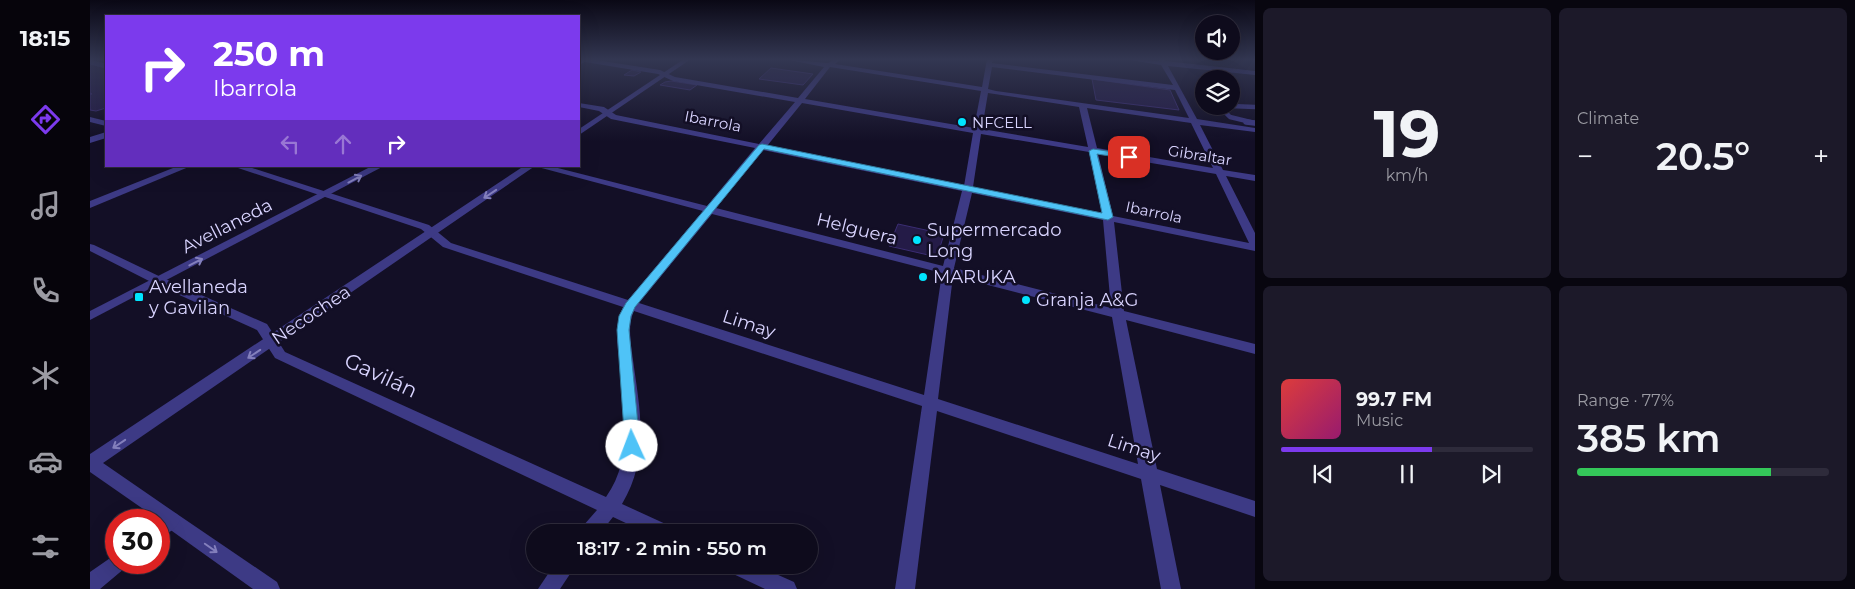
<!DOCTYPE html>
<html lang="en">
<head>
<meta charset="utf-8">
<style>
  body { margin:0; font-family:Montserrat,sans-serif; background:#1c1929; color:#f1f3f6; height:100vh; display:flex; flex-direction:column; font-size:19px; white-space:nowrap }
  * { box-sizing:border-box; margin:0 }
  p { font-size:16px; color:#9b9ba3 }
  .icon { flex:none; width:28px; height:28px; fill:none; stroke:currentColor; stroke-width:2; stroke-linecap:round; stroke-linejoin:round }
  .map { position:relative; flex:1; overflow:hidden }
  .sheet { display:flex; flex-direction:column; gap:8px; padding:8px; background:#08060f; width:600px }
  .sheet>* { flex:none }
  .banner { position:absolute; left:15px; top:15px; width:475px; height:152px; border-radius:0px; box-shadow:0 5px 20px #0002,0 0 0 1px #2e2b3b; background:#7c3aed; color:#fff; overflow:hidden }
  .buttons { position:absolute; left:1105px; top:15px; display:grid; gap:10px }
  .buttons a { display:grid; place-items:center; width:45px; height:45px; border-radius:50%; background:#0e0b1c; box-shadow:0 5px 20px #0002,0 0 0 1px #2e2b3b; font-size:25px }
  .speed { position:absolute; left:15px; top:509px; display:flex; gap:10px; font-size:25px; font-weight:700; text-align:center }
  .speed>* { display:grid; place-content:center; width:65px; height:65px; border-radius:50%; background:#0e0b1c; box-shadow:0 5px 20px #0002,0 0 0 1px #2e2b3b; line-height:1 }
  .speed .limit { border:8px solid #d22; background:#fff; color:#111 }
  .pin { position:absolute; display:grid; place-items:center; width:42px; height:42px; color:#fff; margin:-21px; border-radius:10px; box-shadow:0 2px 8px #0006 }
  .me { position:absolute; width:55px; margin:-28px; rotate:358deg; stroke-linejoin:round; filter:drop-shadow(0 0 4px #0008) }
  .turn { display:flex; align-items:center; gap:18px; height:105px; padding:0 25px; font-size:22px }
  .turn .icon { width:65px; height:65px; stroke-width:2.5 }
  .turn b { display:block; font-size:35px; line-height:42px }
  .lanes { display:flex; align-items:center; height:48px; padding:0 25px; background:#0003; justify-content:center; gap:25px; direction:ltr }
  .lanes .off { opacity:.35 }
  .big { font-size:38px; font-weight:600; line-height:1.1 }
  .sheet .tile { flex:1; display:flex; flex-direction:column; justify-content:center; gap:8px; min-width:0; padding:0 18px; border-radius:8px; background:#1c1929 }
  .sheet .dial { align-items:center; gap:0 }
  .dial b { font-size:65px; line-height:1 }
  .song { display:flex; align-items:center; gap:15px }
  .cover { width:60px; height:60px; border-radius:8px; background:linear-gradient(135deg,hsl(0 70% 55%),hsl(320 70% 35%)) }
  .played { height:5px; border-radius:2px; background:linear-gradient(90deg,#7c3aed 60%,#2e2b3b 60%) }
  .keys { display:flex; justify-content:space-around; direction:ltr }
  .heat { display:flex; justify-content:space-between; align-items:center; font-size:28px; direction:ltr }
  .charge { height:8px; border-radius:4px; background:linear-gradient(90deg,#34c759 77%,#2e2b3b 0) }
  .sheet .tiles { flex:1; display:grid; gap:8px; grid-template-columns:repeat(2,1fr) }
  .trip { position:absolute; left:436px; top:524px; width:292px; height:50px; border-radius:25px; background:#0e0b1c; box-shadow:0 5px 20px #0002,0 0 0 1px #2e2b3b; font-weight:600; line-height:50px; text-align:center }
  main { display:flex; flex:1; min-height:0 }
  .tabs { display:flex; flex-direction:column; width:90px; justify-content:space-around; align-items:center; background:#06040b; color:#9b9ba3 }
  .tabs .icon { width:35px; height:35px }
  .tabs .active { color:#7c3aed }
  .tabs b { font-size:22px; color:#f1f3f6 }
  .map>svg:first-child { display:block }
  .building { fill:#241b47; stroke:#3b2d73 }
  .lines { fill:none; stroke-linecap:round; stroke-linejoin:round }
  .service-far1 { stroke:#3d3a85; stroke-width:4.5 }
  .service { stroke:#3d3a85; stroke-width:5.5 }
  .minor { fill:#3d3a85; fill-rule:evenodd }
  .tertiary { fill:#3d3a85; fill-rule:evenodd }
  .oneway { stroke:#837fbc }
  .route { fill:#4fc3f7; stroke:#337fa1 }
  .poi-dot { fill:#00e5ff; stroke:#130f26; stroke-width:2 }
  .labels { text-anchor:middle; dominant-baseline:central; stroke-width:5; stroke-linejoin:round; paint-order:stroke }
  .far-street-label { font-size:15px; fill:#d9d4ff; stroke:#130f26 }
  .far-poi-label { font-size:15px; fill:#d9d4ff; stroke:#130f26; text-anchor:start }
  .street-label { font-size:18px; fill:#d9d4ff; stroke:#130f26 }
  .poi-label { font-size:18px; fill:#d9d4ff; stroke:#130f26; text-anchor:start }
  .near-street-label { font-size:21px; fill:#d9d4ff; stroke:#130f26 }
</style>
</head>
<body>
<main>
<nav class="tabs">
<b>18:15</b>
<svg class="icon active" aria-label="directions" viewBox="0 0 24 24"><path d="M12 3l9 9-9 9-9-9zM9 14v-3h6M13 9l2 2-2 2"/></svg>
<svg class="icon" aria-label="music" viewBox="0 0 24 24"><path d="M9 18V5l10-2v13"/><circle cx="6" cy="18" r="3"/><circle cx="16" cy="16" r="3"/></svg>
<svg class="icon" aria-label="phone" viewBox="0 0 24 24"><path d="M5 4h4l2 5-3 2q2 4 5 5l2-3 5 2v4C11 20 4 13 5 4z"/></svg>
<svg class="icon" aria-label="climate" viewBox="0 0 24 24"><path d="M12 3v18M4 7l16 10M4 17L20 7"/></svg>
<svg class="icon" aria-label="car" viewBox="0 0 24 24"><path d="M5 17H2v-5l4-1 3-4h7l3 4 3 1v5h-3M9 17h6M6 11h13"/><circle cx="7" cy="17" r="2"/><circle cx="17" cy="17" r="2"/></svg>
<svg class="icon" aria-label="filters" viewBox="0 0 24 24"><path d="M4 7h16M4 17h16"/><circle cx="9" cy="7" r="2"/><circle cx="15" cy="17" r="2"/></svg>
</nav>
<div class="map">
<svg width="1165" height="589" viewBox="0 0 1165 589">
  <rect width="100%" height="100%" fill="#130f26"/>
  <g class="building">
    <path d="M0,64l16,4v40l-10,3 -6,-1v-16h2l-2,-1z"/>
    <path d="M681,68l42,6 -10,11 -44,-6z"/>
    <path d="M542,70l9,2 -7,4 -10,-1z"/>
    <path d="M1002,79l78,11 9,20 -83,-10z"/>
    <path d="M581,81l26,4 -7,5 -30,-5 5,-3z"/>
    <path d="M808,224l46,10 -7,23 -48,-11z"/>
  </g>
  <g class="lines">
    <g class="service-far1">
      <path d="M0,62l16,4"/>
      <path d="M1129,106l11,11 25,6"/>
      <path d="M1141,106l24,1"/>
    </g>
    <path class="service" d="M1156,122l9,1"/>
    <g class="minor">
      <path d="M489,59h11l70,11 15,7 123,21 26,-31 -40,-8 44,4 7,-4h7l-7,5 147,23 5,-28h6l-1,4 181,22 -12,-20 -38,-6 36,2 -1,-2h6l2,2 89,10v4l-87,-9 29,53 58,9v4l-55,-7 23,45 32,5v6l-29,-5 29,57v18l-141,-29 10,89 131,33v10l-129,-34 31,149 98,32v16l-95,-32 21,104h-20l-20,-110 -204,-68 -22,178h-20l27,-183 -288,-95c-7,15 -3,33 -1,49 7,51 17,97 -11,144l48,22 2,6h-27l-32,-15 -12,15h-20l2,-6 14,-16 -322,-152 -18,-28 -102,-46 -65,-33v-7l4,1 69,33 104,46 18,28 321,145c28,-39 18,-89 14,-134 -3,-19 -6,-38 3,-56l-180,-60 -22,-18 -189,-63h14l183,59 22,18 177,57 75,-89 -169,-45h16l157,40 48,-58 -144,-29 -12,-8 -20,-4v-4l25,4 12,8 143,29 36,-42 -122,-21 -15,-7 -79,-13zM740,67l151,24 -7,37 -169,-29zM902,67l183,23 14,28 -193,-27 -8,-2zM898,93l91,14 9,40 -106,-18zM712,103l171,30 -9,53 -197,-40zM997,108l104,15 22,45 -116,-20zM891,134l108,18 13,62 -129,-27zM673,150l199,41 -19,75 -227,-58zM1008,154l118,20 33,69 -136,-27zM882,193l131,27 8,88 -157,-40zM622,214l230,59 -18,122 -285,-92zM863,276l159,41 26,147 -200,-65z"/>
      <path d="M0,117l16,4v5l-16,-4z"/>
      <path d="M16,132v6l-16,5v-6z"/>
      <path d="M88,166h13l-101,42v-7z"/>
      <path d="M81,512l6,2 100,68 3,7h-27l-88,-63 -3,-6 3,-6z"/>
      <path d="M464,565h22l-16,24h-22z"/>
      <path d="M634,565h32l38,17 3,7h-32l-38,-18z"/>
    </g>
    <g class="tertiary">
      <path d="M492,59h8l-11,6v-4z"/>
      <path d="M594,59h7l-112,76v-6z"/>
      <path d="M282,166h12l-294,154v-9z"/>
      <path d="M434,166h11l-432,297 74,51 3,6c-4,9 -12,14 -21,17v-17l-69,-48v-18z"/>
      <path d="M26,554v8h12l-3,6 -25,21h-10v-17z"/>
    </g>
  </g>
  <defs><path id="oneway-shaft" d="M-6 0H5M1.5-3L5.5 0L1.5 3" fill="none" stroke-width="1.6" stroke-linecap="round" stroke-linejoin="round" transform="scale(1.25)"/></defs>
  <g class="oneway">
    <use href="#oneway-shaft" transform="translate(265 179) rotate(-28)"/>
    <use href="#oneway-shaft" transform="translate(400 194) rotate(146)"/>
    <use href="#oneway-shaft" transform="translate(106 262) rotate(-27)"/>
    <use href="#oneway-shaft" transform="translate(164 354) rotate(146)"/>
    <use href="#oneway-shaft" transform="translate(29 444) rotate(146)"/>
    <use href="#oneway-shaft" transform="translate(121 548) rotate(35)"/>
  </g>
  <linearGradient id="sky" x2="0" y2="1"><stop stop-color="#0a0815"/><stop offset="0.42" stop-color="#333752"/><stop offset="1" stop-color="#333752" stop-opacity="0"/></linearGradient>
  <rect width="1165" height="141" fill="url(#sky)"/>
  <path class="route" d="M672,144l340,69 -13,-62 4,-2 36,5 4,3 -4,2 -32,-5 16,63 -5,3 -344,-71 -129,158 -4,9 -2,14 11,116 -2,4 -6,2 -5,-2 -2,-4 -8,-116 2,-14 7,-13 133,-158z"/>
  <g class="poi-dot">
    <circle cx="872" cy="122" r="5"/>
    <circle cx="827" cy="240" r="5"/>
    <circle cx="833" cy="277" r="5"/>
    <rect x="44" y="292" width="10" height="10" rx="2.5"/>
    <circle cx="936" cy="300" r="5"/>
  </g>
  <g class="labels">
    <g class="far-street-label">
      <text transform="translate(623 121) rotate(11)">Ibarrola</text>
      <text transform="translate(1110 155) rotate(9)">Gibraltar</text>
      <text transform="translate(1064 212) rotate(12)">Ibarrola</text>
    </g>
    <g class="far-poi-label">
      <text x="882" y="122">NFCELL</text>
    </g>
    <g class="street-label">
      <text transform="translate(137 226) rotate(-27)">Avellaneda</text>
      <text transform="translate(767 229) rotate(14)">Helguera</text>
      <text transform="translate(221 315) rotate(-34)">Necochea</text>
      <text transform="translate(659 324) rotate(18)">Limay</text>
      <text transform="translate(1044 448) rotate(18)">Limay</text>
    </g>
    <g class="poi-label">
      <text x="837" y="230">Supermercado<tspan x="837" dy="21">Long</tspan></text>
      <text x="843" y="277">MARUKA</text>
      <text x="59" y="287">Avellaneda<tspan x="59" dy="21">y Gavilan</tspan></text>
      <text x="946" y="300">Granja A&amp;G</text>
    </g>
    <g class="near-street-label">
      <text transform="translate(291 375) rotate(25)">Gavilán</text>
    </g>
  </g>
</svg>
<div class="buttons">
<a><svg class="icon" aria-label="sound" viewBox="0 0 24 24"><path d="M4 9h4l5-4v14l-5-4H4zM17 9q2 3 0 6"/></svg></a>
<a><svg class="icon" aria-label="layers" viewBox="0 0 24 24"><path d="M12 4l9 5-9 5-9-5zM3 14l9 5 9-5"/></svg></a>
</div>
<div class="speed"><div class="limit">30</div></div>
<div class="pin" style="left:1039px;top:157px;background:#d93025"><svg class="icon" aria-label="arrive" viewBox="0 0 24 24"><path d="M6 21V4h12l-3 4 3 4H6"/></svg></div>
<svg class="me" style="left:542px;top:446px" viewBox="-20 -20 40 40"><circle r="19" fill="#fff"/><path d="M0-13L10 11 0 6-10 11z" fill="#4fc3f7"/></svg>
<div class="trip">18:17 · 2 min · 550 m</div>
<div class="banner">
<div class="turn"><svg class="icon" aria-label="right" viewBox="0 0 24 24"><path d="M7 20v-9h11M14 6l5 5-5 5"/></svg><div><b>250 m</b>Ibarrola</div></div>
<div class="lanes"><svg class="icon off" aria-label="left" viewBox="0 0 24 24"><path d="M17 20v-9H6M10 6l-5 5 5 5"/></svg><svg class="icon off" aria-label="ahead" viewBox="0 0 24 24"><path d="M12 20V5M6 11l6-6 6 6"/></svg><svg class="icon" aria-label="right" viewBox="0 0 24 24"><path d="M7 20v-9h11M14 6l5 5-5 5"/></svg></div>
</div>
</div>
<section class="sheet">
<div class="tiles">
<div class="tile dial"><b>19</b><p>km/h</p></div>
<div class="tile"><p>Climate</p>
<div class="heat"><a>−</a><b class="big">20.5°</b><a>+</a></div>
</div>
<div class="tile">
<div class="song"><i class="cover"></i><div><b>99.7 FM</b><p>Music</p></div></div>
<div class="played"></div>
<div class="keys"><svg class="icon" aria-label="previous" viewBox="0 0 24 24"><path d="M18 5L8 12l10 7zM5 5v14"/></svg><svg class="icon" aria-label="pause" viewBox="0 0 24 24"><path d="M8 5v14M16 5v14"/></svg><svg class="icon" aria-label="next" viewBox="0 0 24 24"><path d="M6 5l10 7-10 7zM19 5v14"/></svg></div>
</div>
<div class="tile"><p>Range · 77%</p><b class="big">385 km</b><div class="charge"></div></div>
</div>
</section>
</main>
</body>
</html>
